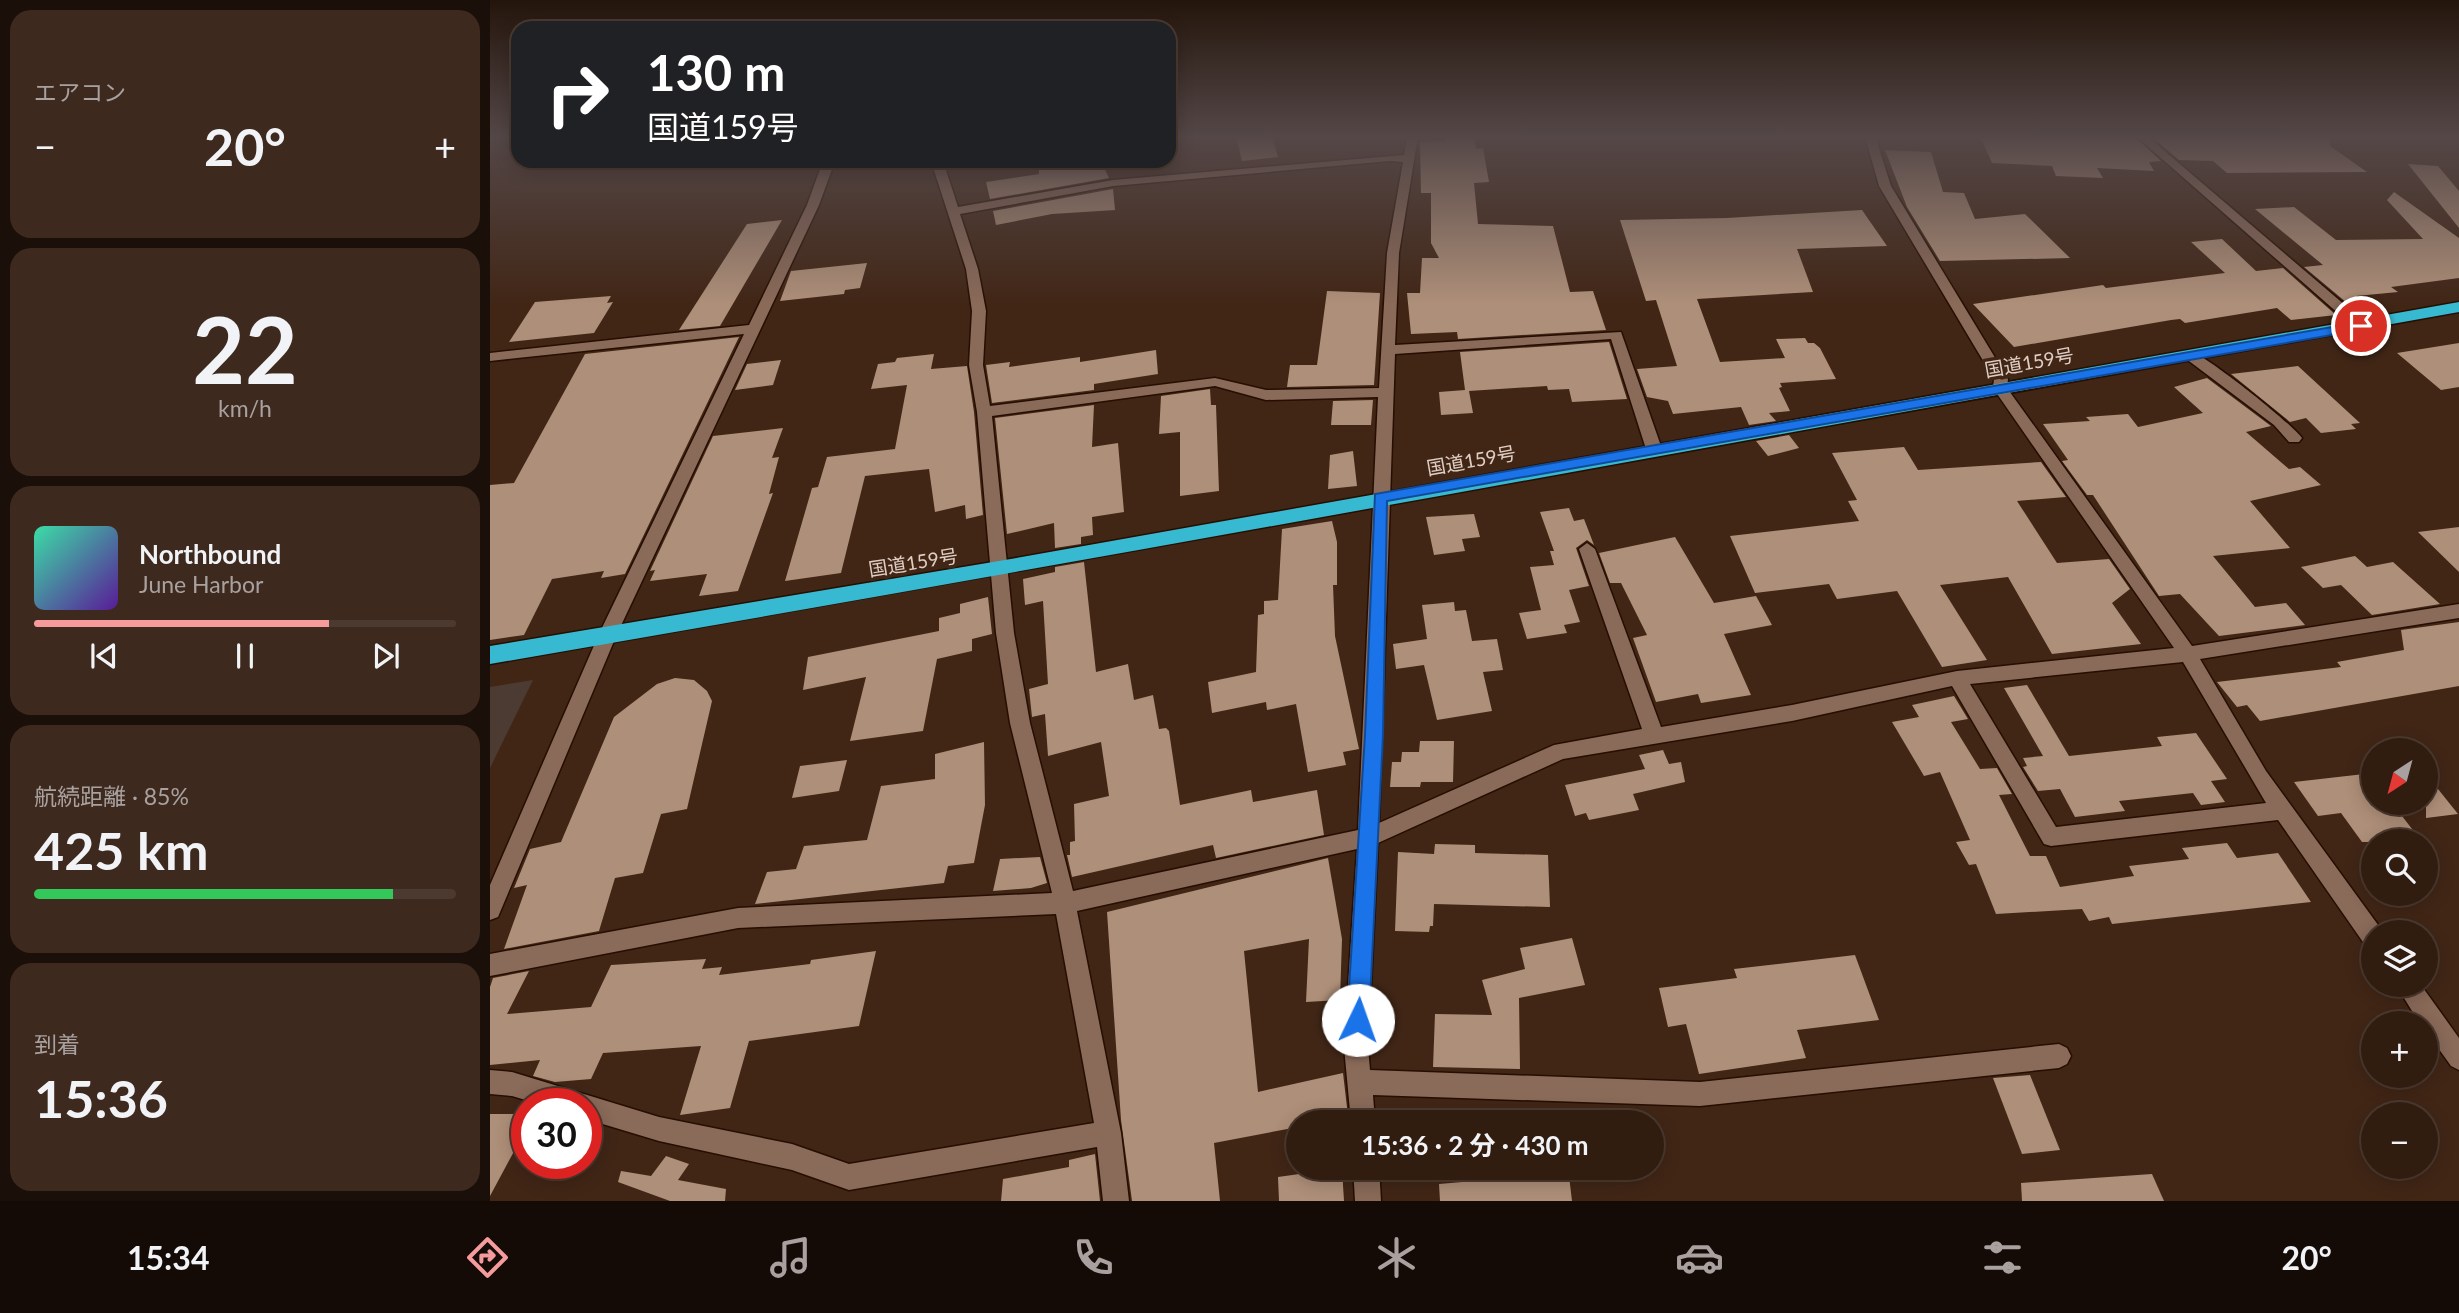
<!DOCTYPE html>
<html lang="ja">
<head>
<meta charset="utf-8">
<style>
  body { margin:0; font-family:Lato,"Noto Sans JP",sans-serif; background:#3d291e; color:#f1f3f6; height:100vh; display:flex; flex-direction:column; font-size:26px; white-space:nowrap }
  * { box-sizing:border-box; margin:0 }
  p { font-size:23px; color:#a8a19f }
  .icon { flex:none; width:38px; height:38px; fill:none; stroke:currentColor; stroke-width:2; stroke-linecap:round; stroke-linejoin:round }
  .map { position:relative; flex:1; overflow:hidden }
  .panel { display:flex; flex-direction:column; gap:10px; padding:10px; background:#1b0f09; width:490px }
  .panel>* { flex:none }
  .hud { position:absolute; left:21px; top:21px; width:665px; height:147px; border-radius:21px; box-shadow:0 4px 18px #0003,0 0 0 2px #4c3a30; background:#202124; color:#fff; overflow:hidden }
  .needle { width:46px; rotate:216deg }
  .fabs { position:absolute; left:1871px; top:738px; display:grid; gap:14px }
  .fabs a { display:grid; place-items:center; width:77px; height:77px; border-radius:50%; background:#311c10; box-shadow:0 4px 18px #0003,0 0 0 2px #4c3a30; font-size:35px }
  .speed { position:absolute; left:21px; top:1088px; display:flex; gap:14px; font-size:35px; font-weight:700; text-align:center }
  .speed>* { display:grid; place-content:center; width:91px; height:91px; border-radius:50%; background:#311c10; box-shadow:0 4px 18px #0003,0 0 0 2px #4c3a30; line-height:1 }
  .speed .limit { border:10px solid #d22; background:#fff; color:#111 }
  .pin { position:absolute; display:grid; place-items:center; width:60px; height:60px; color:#fff; margin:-30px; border:4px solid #fff; border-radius:50%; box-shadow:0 2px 7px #0007 }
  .me { position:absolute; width:77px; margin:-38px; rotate:3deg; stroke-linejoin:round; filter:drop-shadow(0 0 5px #0008) }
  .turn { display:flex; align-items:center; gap:24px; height:147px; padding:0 21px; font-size:32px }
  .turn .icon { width:91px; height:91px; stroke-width:2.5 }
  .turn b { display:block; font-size:49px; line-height:60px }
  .big { font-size:52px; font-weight:700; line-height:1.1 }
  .panel .card { flex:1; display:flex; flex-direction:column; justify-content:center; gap:10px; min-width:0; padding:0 24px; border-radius:21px; background:#3d291e }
  .panel .dial { align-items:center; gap:0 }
  .dial b { font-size:91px; line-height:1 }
  .song { display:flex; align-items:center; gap:21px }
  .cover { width:84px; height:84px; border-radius:10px; background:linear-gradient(135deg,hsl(160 70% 55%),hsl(270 70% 35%)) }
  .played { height:7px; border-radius:4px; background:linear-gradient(90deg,#f59b9c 70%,#4c3a30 70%) }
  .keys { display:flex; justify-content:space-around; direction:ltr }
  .heat { display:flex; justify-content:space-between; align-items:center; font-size:38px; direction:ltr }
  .charge { height:10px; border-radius:5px; background:linear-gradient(90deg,#34c759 85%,#4c3a30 0) }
  .trip { position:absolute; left:796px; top:1110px; width:378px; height:70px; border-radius:35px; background:#311c10; box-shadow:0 4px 18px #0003,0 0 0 2px #4c3a30; font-weight:700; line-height:70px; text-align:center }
  .menu { display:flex; height:112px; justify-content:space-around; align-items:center; background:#140b06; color:#a8a19f }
  .menu .icon { width:49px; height:49px }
  .menu .on { color:#f59b9c }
  .menu b { font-size:32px; color:#f1f3f6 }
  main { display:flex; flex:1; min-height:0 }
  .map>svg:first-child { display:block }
  .green { fill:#4b3b32 }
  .building { fill:#ae8f79 }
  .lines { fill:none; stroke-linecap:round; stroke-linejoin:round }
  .minor-casing { stroke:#260e01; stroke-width:3 }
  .highway-casing { stroke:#260e01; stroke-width:3 }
  .minor { fill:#8a6a59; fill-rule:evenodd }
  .highway { fill:#37bad1; fill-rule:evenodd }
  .route { fill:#1a73e8; stroke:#114b97; stroke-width:2 }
  .labels { text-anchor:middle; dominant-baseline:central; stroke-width:7; stroke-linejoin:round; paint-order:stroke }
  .street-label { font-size:19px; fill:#e0cec4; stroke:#412616 }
</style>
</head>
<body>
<main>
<section class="panel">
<div class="card"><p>エアコン</p>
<div class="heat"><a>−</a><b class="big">20°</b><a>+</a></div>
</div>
<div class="card dial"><b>22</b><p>km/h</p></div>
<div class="card">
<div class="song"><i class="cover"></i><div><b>Northbound</b><p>June Harbor</p></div></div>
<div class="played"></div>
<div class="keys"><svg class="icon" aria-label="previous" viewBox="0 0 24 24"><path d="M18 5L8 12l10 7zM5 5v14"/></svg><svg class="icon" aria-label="pause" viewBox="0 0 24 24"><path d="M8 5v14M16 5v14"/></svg><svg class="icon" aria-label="next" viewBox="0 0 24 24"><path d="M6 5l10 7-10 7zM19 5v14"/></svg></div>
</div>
<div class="card"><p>航続距離 · 85%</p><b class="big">425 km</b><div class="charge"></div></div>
<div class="card"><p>到着</p><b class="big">15:36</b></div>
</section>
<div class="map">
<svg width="1969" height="1201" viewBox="0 0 1969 1201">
  <rect width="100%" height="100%" fill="#412616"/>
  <path class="green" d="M43,680l-43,88v-81z"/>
  <g class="building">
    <path d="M746,136h36l6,21 -36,4z"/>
    <path d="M955,136h29l2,13 7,-1 6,34 -15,1 4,41 75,2 17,66 23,-1 13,39 -148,9 -1,-7 -46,2 -4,-41h13l2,-35h17l-8,-15v-50h-10l-1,-51 26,-1z"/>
    <path d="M1490,136h154l27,25 -12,1 5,9 -57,-3 6,10 -47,-2 -4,-10 -60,-3z"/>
    <path d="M1661,136h178l1,10 37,26 -140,1 -14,-12 -34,-1z"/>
    <path d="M1395,150l46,2 12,40 21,1 11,26 50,-5 45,44 -130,3 -33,-54z"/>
    <path d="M603,161h8l8,17 -119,21 -4,-17 53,-8v-4z"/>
    <path d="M1918,164l30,2 21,25v37z"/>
    <path d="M623,189l2,21 -63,4 -56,11 -3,-14z"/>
    <path d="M1904,192l65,46v40l-68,9 7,5 -42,4 13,11 -16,1 -49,-41 19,-2 -68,-56 39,-2 42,33 87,-1 -36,-39z"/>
    <path d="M1372,210l25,36 -90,3 16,43 -116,7 23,63 65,-4 -9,-19 29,-1 3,5h6l6,5 16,31 -56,4 2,4 -3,1 11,23 -21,2 7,8 -27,4 -8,-18 -68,7 -5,-13 -21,-4 -10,-28 40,-3 -21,-66 -10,1 -26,-81 107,-2z"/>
    <path d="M292,220l-62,106 -41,4 68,-106z"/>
    <path d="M1732,239l34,32 27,-3 53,47 -45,5 -14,-12 -92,15 -5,-4 -9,1 -157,27 -41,-43 130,-19 3,3 119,-15 -34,-31z"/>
    <path d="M377,263l-7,25 -15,2 -1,4 -64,7 11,-30z"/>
    <path d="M837,291l53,2 -6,92 -87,2 3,-22h27z"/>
    <path d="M121,296l-4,7 6,-1 -19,31 -85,9 26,-40z"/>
    <path d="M249,337l-114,237 -24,4 3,-7 -52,8 -28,56 -34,5v-155l24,-2 71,-129z"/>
    <path d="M1119,342l18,57 -55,3 -3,-13 -21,1 -1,-4 -78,5 4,22 -32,2 -2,-23 26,-2 -5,-38z"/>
    <path d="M1969,343v44l-18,3 -44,-37z"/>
    <path d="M666,350l2,24 -64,10v6l-102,13 -6,-38 24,-3 -1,5 71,-10v5z"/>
    <path d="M444,354l-3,15 36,-3 7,46 9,103 -17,4 -1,-14 -30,7 -6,-43 -64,7 -24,97 -56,8 27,-93 6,-1 9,-30 68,-8 12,-64 -36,4 7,-25 17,-2 2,-4z"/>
    <path d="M291,360l-8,25 -38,5 12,-26z"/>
    <path d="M1808,366l62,57 -9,1 5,5 -35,4 -15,-15 -16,4 -59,-48z"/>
    <path d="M1717,378l64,48 -25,6 43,37 11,-2 21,18 -71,16 40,47 -77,8 42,51 31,-4 19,22 -86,11 -39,-42 -21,2 -66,-101h-6l-25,-34 6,-1 -25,-36 47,-3 -4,-4 42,-3 10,13 65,-14 -29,-26z"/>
    <path d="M720,389l1,16h5l3,86 -39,5v-64l-21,2 2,-38z"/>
    <path d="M883,400l-2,25h-40l2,-24z"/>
    <path d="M604,405l-2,42 26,-4 6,69 -32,5 1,18 -12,2v7l-26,4 -1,-25 -47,11 -12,-116z"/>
    <path d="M293,428l-11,30 7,-1 -10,37 4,-1 -35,98 -39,5 8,-22 -57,7 5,-11 -5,1 63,-135z"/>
    <path d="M1299,435l10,13 -31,8 -12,-15z"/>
    <path d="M1414,447l14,23 123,-8 25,35 -49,4 40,62 52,-4 21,30 -18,14 29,41 -89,10 -44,-77 -68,8 47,75 -45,7 -45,-76 -60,8 -8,-15 -74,9 -25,-57 129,-15 -11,-20 9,-1 -25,-47z"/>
    <path d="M863,451l4,35 -29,3 2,-34z"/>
    <path d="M1079,508l5,13 10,-2 10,26 -7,-5 -11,8 13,38 -20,4 11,32 -16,3 3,8 -40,6 -8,-26 22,-3 -11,-43 24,-2 -4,-14h4l-14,-39z"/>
    <path d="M984,514l6,23 -18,2 3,12 -31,4 -8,-38z"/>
    <path d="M842,521l5,21v43h-4l2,51 24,113 -16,3 3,13 -38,7 -12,-68 -29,6 -1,-8 -54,11 -4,-31 48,-10 2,-57 6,-1v-13l14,-1 4,-71z"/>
    <path d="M1969,527v45l-41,-40z"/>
    <path d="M1185,537l39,66 42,-7 16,29 -48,9 27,61 -50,8 -3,-9 -42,8 -23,-64 14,-3 -26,-52h-11l-11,-30z"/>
    <path d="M1865,556l12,11 26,-5 47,42 -68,11 -31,-30 -18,3 -22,-21z"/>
    <path d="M594,562l12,110 32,-8 6,36 19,-5 6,34 7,-1 3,3 11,74 71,-15 2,12 64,-12 7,45 -108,23 -3,-13 -141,32 -5,-22h3v-13l5,-1 -1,-37 35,-8 -8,-54 -53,14 -3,-42 -13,3 -3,-28 19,-5 -5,-83 -18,4 -2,-26 32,-7v-5z"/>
    <path d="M498,597l4,37 -20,5v12l-35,8 -14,72 -73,10 16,-64 -63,13 5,-33 131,-26v-13l21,-5v-9z"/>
    <path d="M964,602l1,9 11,-1 6,31 25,-2 6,31 -20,2 9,39 -55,9 -13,-55 -28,4 -3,-25 34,-5 -5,-34z"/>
    <path d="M1969,622v64l-199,35 -13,-16 -10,2 -20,-25 124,-15 -4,-5 67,-12 -3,-20z"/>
    <path d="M185,678l19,2 13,11 5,10 -25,108 -26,5 -18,59 -28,5 -16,53 -95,18 23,-64 -13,3 16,-39 31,-7 53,-125 43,-33z"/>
    <path d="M1537,685l42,71 93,-10 -5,-9 39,-4 31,46 -16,2 14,21 -24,3 -8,-12 -74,8 6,10 -50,6 -15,-28 -22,2 -15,-24 4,-1 -4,-8 20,-2 -39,-68z"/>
    <path d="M1464,696l14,23 -17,3 29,47 17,-1 15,26 -13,1 31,61h16l14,31 74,-11 -5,-10 60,-7 -7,-11 45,-5 10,15 41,-5 33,49 -199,22 -3,-7 -20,4 -7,-12 -86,5 -20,-50 -7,1 -13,-23 14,-2 -30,-68 -16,4 -32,-54 27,-5 -7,-12z"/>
    <path d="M930,741h34l-1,41h-32l-1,5h-30l2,-25h9l1,-10h17z"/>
    <path d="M494,742l1,63 -11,58 -26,3 -4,17 -189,21 12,-32 29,-3 8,-23 63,-6 14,-54 54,-7v-25z"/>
    <path d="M1173,750l6,14 12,-2 4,20 -52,12 6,16 -50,10 -3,-7 -11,3 -10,-31 80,-16 -6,-14z"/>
    <path d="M357,760l-8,31 -47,7 8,-32z"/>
    <path d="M1883,773v30h19l30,39h-60l-21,-29 -23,3 -24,-34z"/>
    <path d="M1936,774l32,40 -32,4z"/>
    <path d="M945,844l40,1v8l73,2 2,52 -116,-3 -1,22h-3l-1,6 -34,-1 3,-79 36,2z"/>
    <path d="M550,857l7,26 -16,5 -38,3 7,-32z"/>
    <path d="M838,858l14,81 -2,61 -34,2 3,-63 -65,12 14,141 85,-19 5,43 -26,6h-24v5l-84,16 6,58h-88l-11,-81 -14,-208z"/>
    <path d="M1082,938l13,47 -66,13 1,71 -87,-2 2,-53 57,1 -10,-35 43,-11 -5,-21z"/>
    <path d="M386,951l-17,75 -110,15 -19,67 -50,7 21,-69 -98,7 -12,26 -36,3 -22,-6 7,-16 -50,5v-78l3,-9 36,-7 -22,43 84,-7 20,-42 95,-6 -4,10 20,-2 -3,8 91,-11 1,-4z"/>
    <path d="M1365,955l24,65 -82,10 9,28 -107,16 -13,-50 -18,3 -9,-39 78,-10 -3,-9z"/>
    <path d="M1540,1075l30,75 -38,4 -29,-76z"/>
    <path d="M0,1114h37v13l-37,69z"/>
    <path d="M605,1154l5,47h-99l2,-22 66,-12v-7z"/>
    <path d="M176,1156l23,8 -11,16 48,9 -1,12h-55l-52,-19 3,-11 30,5z"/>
    <path d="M1019,1167h59l4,34h-132l-1,-17 70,-6z"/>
    <path d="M852,1168l2,33h-65l-1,-24z"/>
    <path d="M1662,1174l12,27h-142l-1,-18z"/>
  </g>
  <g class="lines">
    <g class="minor-casing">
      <g id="minor">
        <path d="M918,136h10l-19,117 -4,92 226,-13 41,117 -8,5 -8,-5 -35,-110 -216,15 -16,469 175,-78 88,-16 -63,-180 8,-6 8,6 66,178 131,-22 165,-34 217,-23 -181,-260 1,-9 -115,-193 -14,-50h10l16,50 117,193 -1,9 185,258 267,-42v14l-259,41 66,112 115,158 1,4h-9v15l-8,-3 -87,-125 -227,26 -7,-2 -92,-158 -160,35 -229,38 -185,84 -10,204 2,23 330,12 359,-38 8,4 4,8 -4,8 -8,4 -359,38 -327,-11 2,27h-24l-7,-75 13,-198 -280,62 44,222 8,68h-26l-6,-54 -248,43 -57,-20 -133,-29 -73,-22v-15h-47l-27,-8 -22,-2v-24l22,2 147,45 133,27 57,20 245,-41 -38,-209 -318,14 -248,48v-22l248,-46 314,-15 -42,-170 -14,-90 -19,-221 -8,-47 3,-54 -6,-42 -35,-108h12l15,46 155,-27 291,-25zM900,161l13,1 -16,91 -8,135 -113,2 -51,-12 -225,28 -7,-41 3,-54 -8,-42 -18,-55 153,-28zM725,386l51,14 112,-3 -20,433 -285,61 -43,-168 -16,-90 -22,-217zM1693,662l83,141 -210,24 -86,-143z"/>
        <path d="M1646,136h11l219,187v6h-10z"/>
        <path d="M333,161h12l-16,44 -202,429 -119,283 -8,3v-35l109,-251 145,-300 -254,27v-8l259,-28 58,-120z"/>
        <path d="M1700,351c17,5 100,71 112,87l-3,4h-10l-15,-17 -89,-67v-6z"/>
        <path d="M1906,985h25l38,53v32l-8,-4 -25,-35v-7h-6z"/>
        <path d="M863,1167h26l2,34h-26z"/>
      </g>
    </g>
    <g class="highway-casing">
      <path id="highway" d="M1969,302v10c-656,117 -1312,239 -1969,352v-18l509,-85z"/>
    </g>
    <use href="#minor" class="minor"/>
    <use href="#highway" class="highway"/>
  </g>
  <linearGradient id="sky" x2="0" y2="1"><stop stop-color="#24150c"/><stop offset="0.45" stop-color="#544747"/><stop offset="1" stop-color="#544747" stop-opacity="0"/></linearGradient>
  <rect width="1969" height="304" fill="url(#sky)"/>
  <path class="route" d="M1871,322l7,4 -2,3 -979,172 -4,234 -14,285 -3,8 -8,3 -8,-3 -3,-8 18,-285 10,-241z"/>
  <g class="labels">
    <g class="street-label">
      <text transform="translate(1539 362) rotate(-10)">国道159号</text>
      <text transform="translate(981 460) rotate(-10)">国道159号</text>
      <text transform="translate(423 562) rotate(-9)">国道159号</text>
    </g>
  </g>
</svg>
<div class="fabs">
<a><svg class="needle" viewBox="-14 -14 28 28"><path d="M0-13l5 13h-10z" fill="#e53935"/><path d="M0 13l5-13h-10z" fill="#a8a19f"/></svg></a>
<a><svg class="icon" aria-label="search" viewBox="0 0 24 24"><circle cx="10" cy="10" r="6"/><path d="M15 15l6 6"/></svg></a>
<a><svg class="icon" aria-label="layers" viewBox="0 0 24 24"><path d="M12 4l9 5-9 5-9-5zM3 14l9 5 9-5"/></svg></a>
<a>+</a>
<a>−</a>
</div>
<div class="speed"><div class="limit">30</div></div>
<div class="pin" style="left:1871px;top:326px;background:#d93025"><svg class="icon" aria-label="arrive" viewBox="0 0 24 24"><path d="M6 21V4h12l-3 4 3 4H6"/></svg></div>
<svg class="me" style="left:868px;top:1020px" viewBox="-20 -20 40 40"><circle r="19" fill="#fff"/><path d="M0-13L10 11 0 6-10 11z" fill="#1a73e8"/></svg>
<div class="trip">15:36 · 2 分 · 430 m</div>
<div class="hud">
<div class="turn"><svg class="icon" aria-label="right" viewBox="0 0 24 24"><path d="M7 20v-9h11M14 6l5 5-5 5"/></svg><div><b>130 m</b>国道159号</div></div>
</div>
</div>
</main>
<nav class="menu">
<b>15:34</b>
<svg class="icon on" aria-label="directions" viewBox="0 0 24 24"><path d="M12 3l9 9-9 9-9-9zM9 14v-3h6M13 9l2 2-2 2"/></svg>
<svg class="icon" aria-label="music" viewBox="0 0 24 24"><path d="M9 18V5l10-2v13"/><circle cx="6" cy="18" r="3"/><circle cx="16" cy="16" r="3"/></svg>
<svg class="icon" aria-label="phone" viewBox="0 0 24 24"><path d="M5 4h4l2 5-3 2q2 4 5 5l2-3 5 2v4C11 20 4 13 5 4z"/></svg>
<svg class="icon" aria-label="climate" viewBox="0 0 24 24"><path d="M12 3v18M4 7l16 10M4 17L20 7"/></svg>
<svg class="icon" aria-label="car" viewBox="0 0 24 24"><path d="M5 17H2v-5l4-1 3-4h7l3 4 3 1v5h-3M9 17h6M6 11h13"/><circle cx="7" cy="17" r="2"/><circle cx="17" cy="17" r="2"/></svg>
<svg class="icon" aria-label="filters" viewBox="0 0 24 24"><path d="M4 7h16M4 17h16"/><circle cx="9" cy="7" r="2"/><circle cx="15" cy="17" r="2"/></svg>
<b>20°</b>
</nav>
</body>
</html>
